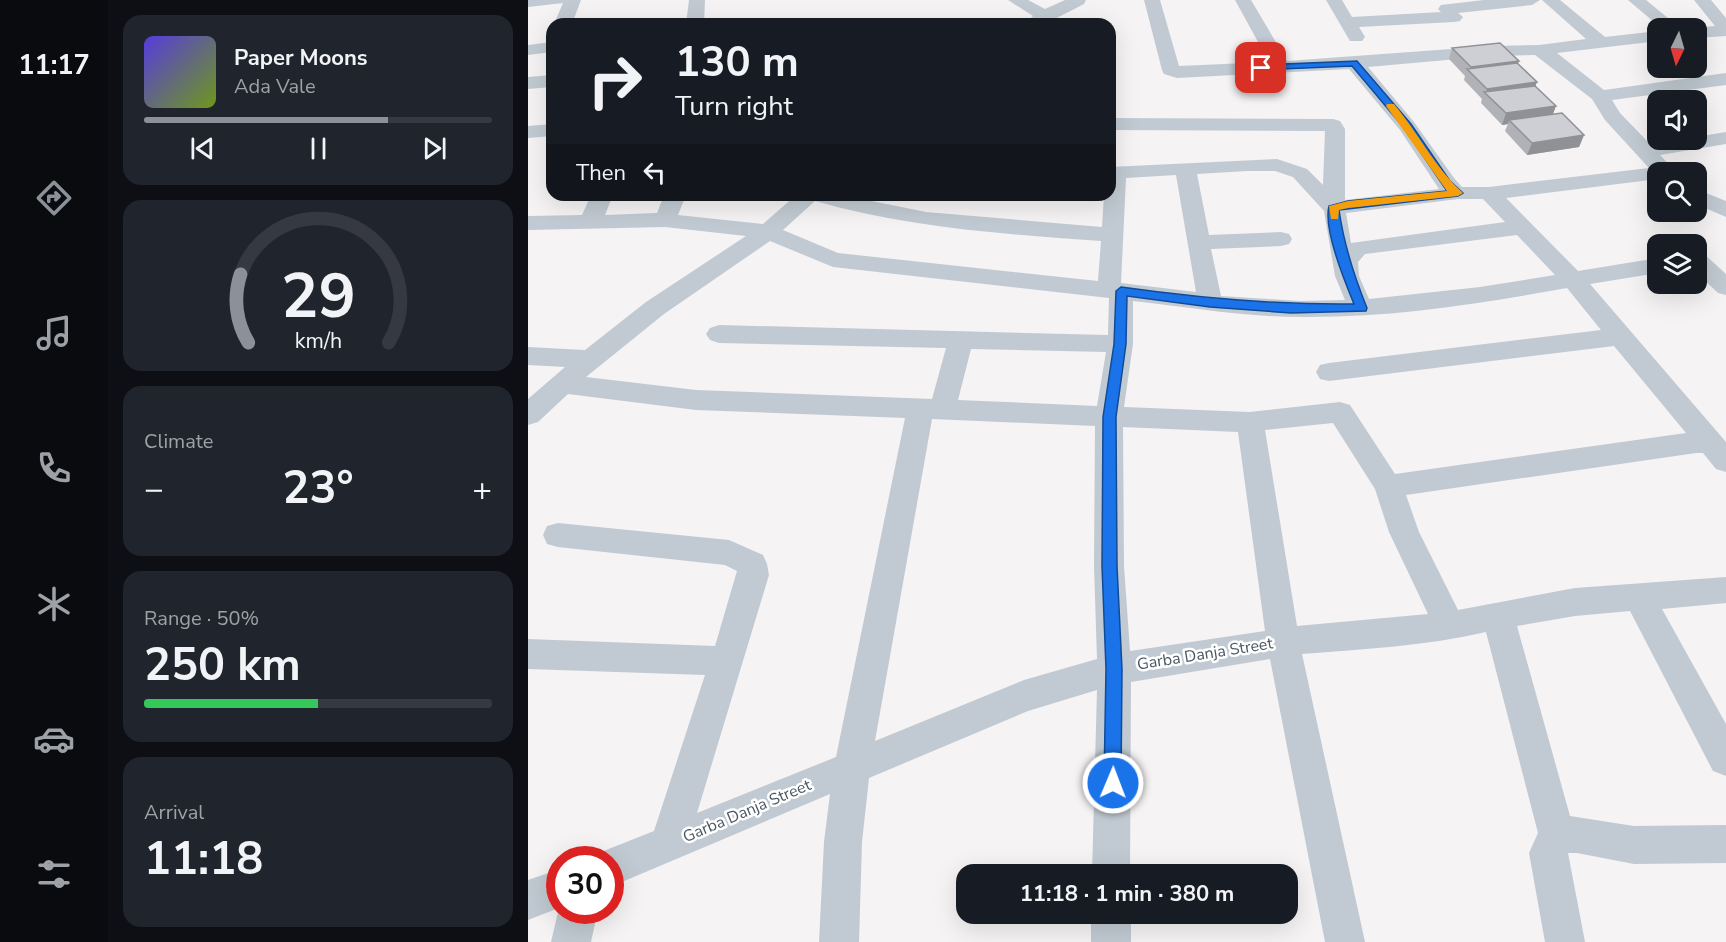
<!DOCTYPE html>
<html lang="en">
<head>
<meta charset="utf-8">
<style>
  body { margin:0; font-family:"Nunito Sans",sans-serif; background:#20242c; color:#f1f3f6; height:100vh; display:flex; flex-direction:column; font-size:22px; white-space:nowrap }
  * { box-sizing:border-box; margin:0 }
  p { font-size:20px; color:#9ea1a6 }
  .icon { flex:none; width:33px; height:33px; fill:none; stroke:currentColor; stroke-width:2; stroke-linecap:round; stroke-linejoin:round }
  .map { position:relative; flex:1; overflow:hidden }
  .side { display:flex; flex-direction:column; gap:15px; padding:15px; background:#0d0f14; width:420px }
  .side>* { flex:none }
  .top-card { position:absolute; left:18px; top:18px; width:570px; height:183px; border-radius:18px; box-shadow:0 6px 24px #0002; background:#171b24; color:#f1f3f6; overflow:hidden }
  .needle { width:39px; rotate:185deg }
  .fabs { position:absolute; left:1119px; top:18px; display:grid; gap:12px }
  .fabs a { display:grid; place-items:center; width:60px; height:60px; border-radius:12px; background:#171b24; box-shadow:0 6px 24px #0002; font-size:30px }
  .speed { position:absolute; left:18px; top:846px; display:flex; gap:12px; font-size:30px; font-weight:700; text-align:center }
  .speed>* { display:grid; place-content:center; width:78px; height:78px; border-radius:50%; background:#171b24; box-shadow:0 6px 24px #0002; line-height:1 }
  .speed .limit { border:9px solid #d22; background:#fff; color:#111 }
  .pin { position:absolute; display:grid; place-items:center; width:51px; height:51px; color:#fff; margin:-26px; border-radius:12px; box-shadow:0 3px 9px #0006 }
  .me { position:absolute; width:66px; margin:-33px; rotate:1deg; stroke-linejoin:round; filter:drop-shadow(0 0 4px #0008) }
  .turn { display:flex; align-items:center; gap:21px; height:126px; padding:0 30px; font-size:27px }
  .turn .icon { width:78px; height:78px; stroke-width:2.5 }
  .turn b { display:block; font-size:42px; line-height:51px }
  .then { display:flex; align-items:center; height:57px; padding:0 30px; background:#0003; gap:12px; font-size:22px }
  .big { font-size:45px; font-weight:700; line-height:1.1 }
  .side .card { flex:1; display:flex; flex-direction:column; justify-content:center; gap:9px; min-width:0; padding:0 21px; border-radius:18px; background:#20242c }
  .side .dial { align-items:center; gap:0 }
  .dial svg { height:156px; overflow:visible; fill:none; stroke:#363941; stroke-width:7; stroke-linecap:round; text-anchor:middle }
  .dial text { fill:#f1f3f6; stroke:none }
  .song { display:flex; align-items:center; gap:18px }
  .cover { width:72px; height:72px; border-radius:9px; background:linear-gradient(135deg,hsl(250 70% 55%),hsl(80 70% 35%)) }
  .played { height:6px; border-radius:3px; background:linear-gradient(90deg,#8c9099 70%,#363941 70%) }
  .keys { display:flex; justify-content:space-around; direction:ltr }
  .heat { display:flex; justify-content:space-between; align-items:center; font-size:33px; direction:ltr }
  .charge { height:9px; border-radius:4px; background:linear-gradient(90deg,#34c759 50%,#363941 0) }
  .trip { position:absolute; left:428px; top:864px; width:342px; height:60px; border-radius:18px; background:#171b24; box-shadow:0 6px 24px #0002; font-weight:700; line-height:60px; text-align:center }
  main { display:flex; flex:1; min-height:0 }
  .dock { display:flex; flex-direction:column; width:108px; justify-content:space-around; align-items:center; background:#090b0e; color:#9ea1a6 }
  .dock .icon { width:42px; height:42px }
  .dock .active { color:#8c9099 }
  .dock b { font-size:27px; color:#f1f3f6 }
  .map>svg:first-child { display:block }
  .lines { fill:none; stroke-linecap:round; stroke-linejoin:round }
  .minor { fill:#c1cad2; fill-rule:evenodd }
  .wall { fill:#b0b2b7 }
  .shaded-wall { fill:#909195 }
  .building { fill:#cdcfd5; stroke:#909195; stroke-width:1.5 }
  .route { fill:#1a73e8; stroke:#114b97; stroke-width:1.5 }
  .slow { fill:#f59e0b }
  .labels { text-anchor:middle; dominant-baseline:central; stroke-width:5; stroke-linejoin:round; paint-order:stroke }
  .street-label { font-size:16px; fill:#4a5661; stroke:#fff }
</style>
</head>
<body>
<main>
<nav class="dock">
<b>11:17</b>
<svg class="icon active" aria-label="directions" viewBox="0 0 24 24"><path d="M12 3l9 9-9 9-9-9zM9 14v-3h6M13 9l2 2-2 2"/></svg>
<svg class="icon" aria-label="music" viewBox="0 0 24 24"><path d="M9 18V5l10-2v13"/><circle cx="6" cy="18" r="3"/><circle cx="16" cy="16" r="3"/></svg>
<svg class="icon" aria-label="phone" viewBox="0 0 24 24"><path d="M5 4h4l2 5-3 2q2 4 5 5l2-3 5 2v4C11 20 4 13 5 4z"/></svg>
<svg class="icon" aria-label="climate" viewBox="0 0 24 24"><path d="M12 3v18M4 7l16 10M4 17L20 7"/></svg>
<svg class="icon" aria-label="car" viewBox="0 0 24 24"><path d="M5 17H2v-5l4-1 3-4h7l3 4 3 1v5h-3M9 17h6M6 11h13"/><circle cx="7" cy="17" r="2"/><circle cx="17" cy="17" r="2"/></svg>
<svg class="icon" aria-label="filters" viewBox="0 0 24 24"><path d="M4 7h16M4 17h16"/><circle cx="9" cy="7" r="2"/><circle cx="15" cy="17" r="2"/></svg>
</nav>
<section class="side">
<div class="card">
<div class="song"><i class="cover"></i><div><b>Paper Moons</b><p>Ada Vale</p></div></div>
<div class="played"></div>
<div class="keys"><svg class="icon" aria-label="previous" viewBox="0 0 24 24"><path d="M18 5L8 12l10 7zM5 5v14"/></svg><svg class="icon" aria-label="pause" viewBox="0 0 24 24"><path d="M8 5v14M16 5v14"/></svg><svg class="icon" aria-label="next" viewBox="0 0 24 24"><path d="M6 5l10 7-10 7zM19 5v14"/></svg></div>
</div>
<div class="card dial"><svg viewBox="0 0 100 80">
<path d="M14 69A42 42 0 1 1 86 69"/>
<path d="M14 69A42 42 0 0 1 10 34" stroke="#8c9099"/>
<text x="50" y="56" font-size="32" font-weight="700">29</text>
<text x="50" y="72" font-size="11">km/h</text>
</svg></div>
<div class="card"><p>Climate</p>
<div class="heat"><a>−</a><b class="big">23°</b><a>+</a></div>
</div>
<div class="card"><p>Range · 50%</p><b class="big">250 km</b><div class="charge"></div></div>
<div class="card"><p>Arrival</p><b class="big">11:18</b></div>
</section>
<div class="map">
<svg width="1198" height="942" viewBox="0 0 1198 942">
  <rect width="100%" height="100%" fill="#f5f3f3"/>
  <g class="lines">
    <g class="minor">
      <path d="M0,0h53l-9,24h-18l9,-21 -35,4z"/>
      <path d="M161,0h16l-1,24h-18z"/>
      <path d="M480,0h20l17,9 20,-9h21l-2,4 -39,20h-21l9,-8z"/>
      <path d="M616,0h16l19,66 90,-4 -34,-62h16l36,61 205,-15 47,-1 47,-6 -44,-39h18l45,37 53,-6v10l-101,12 47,37 122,-17v12l-114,15 8,13 30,31 46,-4v-3l30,-5v12l-66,11 16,17h-18v7l-152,19 72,73 80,-13v15l-68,11 136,158v30l-10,-3 -13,-16h-7l-290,42 13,37 39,78 117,-22 151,-11v26l-64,6 64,115v52l-13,-5 -83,-160 -55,5 -58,10 53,190 64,10 92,-1v38l-92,1 -57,-11h-9l17,89h-40l-16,-89 9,-20 -52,-201c-60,14 -122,17 -184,22l63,288h-40l-55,-283 -139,23 -1,192h-38l5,-184 -69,21 -159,67 -7,64 -3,100h-40l5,-100 6,-48 -220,93v-27h-16l2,-6 58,-23 51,-156 -177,-6v-30l187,7 22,-75 -12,-6 -167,-18 -11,-3 -4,-9 4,-9 11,-3 171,17 34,15 4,9 2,11 -72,238 139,-56 69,-339 -209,-8 -128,-16 -30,28 -10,3v-26l37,-32 -37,-2v-18l57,3 61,-48 100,-66 -81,-9 -137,3v-14l54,-1 9,-20h22l-8,20 52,-2 7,-18h22l-8,20 85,9 33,-29h46l84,17 176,15 2,-32h6v-28l167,-8 30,10 16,16 2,-54 -215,-1v-12l223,1 7,2 5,8v71l94,-11 -39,-59 -51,-61 -172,9 -13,-4 -2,-4zM1007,55l57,44 13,21 44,48 -160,19h-27l-8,-9 -40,-56 -46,-55 124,-11zM719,171h28l18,6 31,34 11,65 10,24 -45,1 -79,-5 -10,-47 70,-3 8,-2 3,-5 -3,-5 -8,-2 -72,3 -12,-61zM648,175l20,117 -75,-9 5,-105zM930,199h25l22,23 -154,21 -5,-30zM287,201c94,27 189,33 286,40l-3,40 -260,-28 -55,-23zM989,235l38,40 -75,12 -111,12 -10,-23 -1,-14 7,-8zM242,241l63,26 276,31 -1,37 -389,-10 -9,3 -4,6 4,6 9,3 227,5 -14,51 -236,-9 -110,-13 78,-63zM1039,288l34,42 -272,33 -9,2 -4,7 4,7 9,2 285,-35 72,87 -291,41 -45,-69 -10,-3 -90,10 -126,-5 9,-63v-43c56,6 111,16 167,16 90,1 179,-13 267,-29zM443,349l135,3 -9,54 -139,-6zM404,419l163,7 -1,140 3,93 -73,21 -149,61zM805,423l42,66 14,43 39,82 -131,12 -32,-196zM595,427l115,5 27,199 -135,20 -6,-85z"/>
      <path d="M798,0h16l10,17 89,-5 -3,-3 3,-4 43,-5h56l-8,5 -74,8 5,4 -3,4 -6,1 -95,5 6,10 -3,4h-12z"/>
      <path d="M1100,0h18l34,28h-19z"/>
      <path d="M1166,0h17l15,18v18l-30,2v-10h-3l22,-2z"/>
      <path d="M24,42v10l-24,3v-10z"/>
      <path d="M24,75v12l-24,2v-12z"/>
      <path d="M24,124v12l-24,2v-12z"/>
      <path d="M1168,189l30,12v16l-30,-13z"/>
      <path d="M1168,252l8,2 22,20v21l-8,-2 -22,-21z"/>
      <path d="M32,869v41h38l-7,32h-40l8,-34 -31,12v-40z"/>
      <rect x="563" y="914" width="40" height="28"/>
    </g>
  </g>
  <path class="wall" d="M924,48l67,13 -1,3 19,18 -2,4 18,28 31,21 -5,12 -52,8 -22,-24 3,-7 -6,1 -21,-22 1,-4 -18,-19 1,-4 -16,-17z"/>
  <g class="shaded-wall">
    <path d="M991,61l-4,11 -45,-1 1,-4z"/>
    <path d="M1009,82l-4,11 -47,1 1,-5z"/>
    <path d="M1028,106l-4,11 -43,3 -1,4 -6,1 4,-12z"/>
    <path d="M1056,135l-5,12 -52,8 5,-12z"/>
  </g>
  <g class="building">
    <path d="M972,43l19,18 -48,6 -19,-19z"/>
    <path d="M989,63l20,19 -50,7 -20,-20z"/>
    <path d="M1007,86l21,20 -50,7 -22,-21z"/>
    <path d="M1034,113l22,22 -52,8 -23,-23z"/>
  </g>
  <path class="route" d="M829,61l54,63 39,57 13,12 -5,3 -119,14c5,35 15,66 28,98l-1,3 -75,2 -81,-6 -83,-11 -1,48 -10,73 1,149 5,103 -1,114 -2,6 -6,3 -7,-3 -2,-6 2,-114 -4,-103 1,-149 11,-73 2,-53 5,-4c78,11 154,18 233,17 -9,-22 -31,-75 -25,-98l19,-5 99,-10 -43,-63 -52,-62 -91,4 -5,-2 5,-3z"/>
  <path class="slow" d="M859,104h7c24,29 42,65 69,89l-5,3 -110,12 -9,2 -1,9h-7l-2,-13 19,-5 99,-10 -61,-85z"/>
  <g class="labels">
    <g class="street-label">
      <text transform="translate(677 654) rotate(-9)">Garba Danja Street</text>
      <text transform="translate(219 811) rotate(-23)">Garba Danja Street</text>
    </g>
  </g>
</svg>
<div class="fabs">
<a><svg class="needle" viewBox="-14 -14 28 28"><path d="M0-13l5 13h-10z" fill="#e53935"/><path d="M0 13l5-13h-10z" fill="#9ea1a6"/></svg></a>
<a><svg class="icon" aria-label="sound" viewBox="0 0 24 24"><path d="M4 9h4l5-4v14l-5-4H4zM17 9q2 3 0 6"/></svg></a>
<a><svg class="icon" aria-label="search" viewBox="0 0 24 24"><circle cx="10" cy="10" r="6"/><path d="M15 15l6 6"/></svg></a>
<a><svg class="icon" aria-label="layers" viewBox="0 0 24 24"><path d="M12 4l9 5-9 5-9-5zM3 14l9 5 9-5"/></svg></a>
</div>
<div class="speed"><div class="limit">30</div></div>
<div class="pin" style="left:733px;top:68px;background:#d93025"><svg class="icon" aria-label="arrive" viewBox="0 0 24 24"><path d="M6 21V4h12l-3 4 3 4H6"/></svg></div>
<svg class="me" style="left:585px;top:783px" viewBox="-20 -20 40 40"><circle r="17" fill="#1a73e8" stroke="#fff" stroke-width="3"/><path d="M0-11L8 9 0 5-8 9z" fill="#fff"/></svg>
<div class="trip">11:18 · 1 min · 380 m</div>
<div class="top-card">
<div class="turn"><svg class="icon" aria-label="right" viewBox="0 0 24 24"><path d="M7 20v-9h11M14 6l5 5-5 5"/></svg><div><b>130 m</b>Turn right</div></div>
<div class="then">Then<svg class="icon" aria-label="left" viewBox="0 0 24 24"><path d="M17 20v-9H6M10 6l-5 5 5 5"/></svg></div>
</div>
</div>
</main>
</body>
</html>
